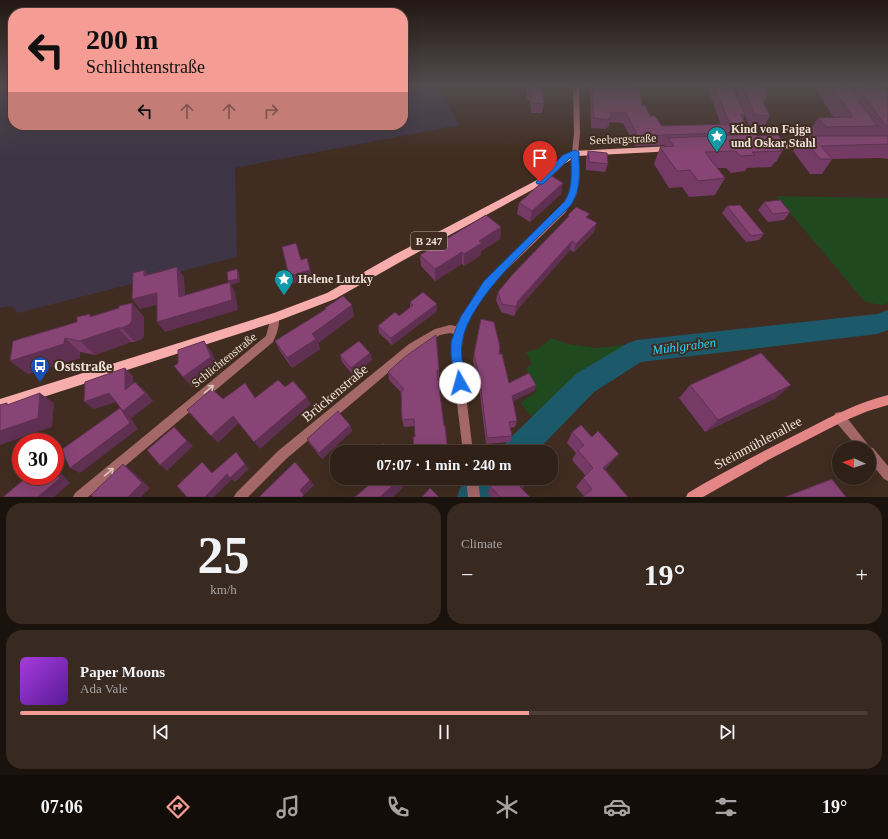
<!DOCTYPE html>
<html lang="en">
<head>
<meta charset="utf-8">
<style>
  body { margin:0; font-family:"Times New Roman",serif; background:#382921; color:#f1f3f6; height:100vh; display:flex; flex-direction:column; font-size:15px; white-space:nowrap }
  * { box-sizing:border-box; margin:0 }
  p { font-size:13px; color:#a8a3a2 }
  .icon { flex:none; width:22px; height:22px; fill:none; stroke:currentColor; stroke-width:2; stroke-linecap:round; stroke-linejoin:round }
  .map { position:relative; height:497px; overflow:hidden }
  .panel { display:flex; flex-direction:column; gap:6px; padding:6px; background:#1a120d; flex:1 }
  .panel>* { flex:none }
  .hud { position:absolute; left:8px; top:8px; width:400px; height:122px; border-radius:16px; box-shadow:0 4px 16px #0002,0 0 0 1px #4b3e37; background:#f59c94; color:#111; overflow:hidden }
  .needle { width:26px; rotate:273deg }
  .controls { position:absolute; left:832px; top:441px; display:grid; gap:8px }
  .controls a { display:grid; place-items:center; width:44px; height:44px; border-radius:50%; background:#302118; box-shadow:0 4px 16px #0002,0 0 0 1px #4b3e37; font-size:20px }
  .speed { position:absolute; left:12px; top:433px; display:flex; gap:8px; font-size:20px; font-weight:700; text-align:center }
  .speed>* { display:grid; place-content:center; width:52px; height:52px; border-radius:50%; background:#302118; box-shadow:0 4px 16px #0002,0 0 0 1px #4b3e37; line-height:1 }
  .speed .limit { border:6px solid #d22; background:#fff; color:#111 }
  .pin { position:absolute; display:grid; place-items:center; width:34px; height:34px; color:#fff; margin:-41px -17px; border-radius:50% 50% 50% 0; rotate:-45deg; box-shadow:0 0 4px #0007 }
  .pin .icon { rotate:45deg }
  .me { position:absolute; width:44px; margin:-22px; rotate:353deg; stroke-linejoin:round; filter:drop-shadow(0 0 3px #0008) }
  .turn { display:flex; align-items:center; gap:14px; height:84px; padding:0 12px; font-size:18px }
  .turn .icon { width:52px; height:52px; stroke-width:2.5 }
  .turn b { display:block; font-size:28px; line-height:34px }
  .lanes { display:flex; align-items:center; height:38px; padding:0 12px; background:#0003; justify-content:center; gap:20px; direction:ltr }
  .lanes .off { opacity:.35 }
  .big { font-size:30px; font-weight:800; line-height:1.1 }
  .panel .tile { flex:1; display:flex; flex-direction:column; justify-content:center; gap:6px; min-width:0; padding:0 14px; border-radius:16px; background:#382921 }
  .panel .dial { align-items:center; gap:0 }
  .dial b { font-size:52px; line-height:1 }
  .song { display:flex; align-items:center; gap:12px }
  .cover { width:48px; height:48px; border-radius:6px; background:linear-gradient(135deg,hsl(280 70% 55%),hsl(270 70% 35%)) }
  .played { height:4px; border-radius:2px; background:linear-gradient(90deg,#f59c94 60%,#4b3e37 60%) }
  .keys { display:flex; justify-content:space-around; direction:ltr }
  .heat { display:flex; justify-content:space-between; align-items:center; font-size:22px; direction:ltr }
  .panel .tiles { flex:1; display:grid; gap:6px; grid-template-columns:1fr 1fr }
  .tile:last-child { grid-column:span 2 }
  .trip { position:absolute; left:330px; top:445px; width:228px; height:40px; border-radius:16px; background:#302118; box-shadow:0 4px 16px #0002,0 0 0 1px #4b3e37; font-weight:800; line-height:40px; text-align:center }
  .menu { display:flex; height:64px; justify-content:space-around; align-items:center; background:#130d0a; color:#a8a3a2 }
  .menu .icon { width:28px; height:28px }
  .menu .current { color:#f59c94 }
  .menu b { font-size:18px; color:#f1f3f6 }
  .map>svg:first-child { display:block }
  .industrial { fill:#3d3545 }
  .green { fill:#204920 }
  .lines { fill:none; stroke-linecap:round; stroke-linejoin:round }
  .river { fill:#1c5a6b; fill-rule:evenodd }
  .street { fill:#a46868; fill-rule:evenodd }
  .secondary { fill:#e48586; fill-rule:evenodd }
  .primary { fill:#f8adad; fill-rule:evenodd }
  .wall { fill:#753a65 }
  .shaded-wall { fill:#5f3052 }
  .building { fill:#884475; stroke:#5f3052 }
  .oneway { stroke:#dcc3bd }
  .route { fill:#1a73e8; stroke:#114b97 }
  .labels { text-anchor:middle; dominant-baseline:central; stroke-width:4; stroke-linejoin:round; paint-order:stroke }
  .shield { fill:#402c20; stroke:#baaba2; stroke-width:1 }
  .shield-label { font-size:11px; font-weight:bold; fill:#efe1d9 }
  .poi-label { font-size:12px; font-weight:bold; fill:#efe1d9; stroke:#402c20; text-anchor:start }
  .street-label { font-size:12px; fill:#efe1d9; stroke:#402c20 }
  .water-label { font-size:13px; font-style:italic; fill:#20d5ff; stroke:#402c20 }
  .near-poi-label { font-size:14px; font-weight:bold; fill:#efe1d9; stroke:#402c20; text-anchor:start }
  .near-street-label { font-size:14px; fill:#efe1d9; stroke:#402c20 }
</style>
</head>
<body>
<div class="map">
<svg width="888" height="497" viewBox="0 0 888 497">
  <rect width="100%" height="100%" fill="#402c20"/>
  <path class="industrial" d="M0,86h13v39h390v-39h35l21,39 -224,43 2,89 -219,56 -7,-7 -11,2z"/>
  <g class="green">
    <path d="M776,196l112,2v105l-7,2 -16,-3z"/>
    <path d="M551,338l18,6 27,4 38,-4 37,2 -34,3 -52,34 -46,42 -19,-22 17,-12 -12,-23 7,-3 -6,-13 12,-3z"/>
  </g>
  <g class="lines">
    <g class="river">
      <path d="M888,310v20l-11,4 -236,28 -47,30 -58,60h-34l4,-10 70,-68 52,-31 9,-3 240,-26z"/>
      <path d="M469,478h36l-5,10 -7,9h-36l4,-11z"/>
    </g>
    <g class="street">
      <path d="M573,86h6l1,47 -2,20 2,20 -3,21 -12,19 -74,72 -24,38 -3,8 -3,24 12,97h-10l-12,-97 3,-21 -4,-1 -10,2 -25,15 -129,109 -38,38h-14l2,-4 42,-42 131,-107 26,-15 15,-4 6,1 4,-8 25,-37 74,-72 10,-15 5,-21 -2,-20 2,-20z"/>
      <path d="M275,313l3,1c3,9 -1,20 -5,28l-185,155h-15l2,-4 191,-157 5,-19 1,-3z"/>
      <path d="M839,412l4,1 27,34 3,1 15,18v15l-4,-2 -15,-18v-13h-11l-23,-27 -1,-4 1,-4z"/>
      <path d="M466,478h12l2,19h-12z"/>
    </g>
    <path class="secondary" d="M888,395v10l-20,6 -24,10 -74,38 -67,38h-17l2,-4 15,-9c34,-19 70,-38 106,-56 25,-13 51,-26 79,-33z"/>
    <g class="primary">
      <path d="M810,142l4,3 -1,2 -39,2 -4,-3 4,-3z"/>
      <path d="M672,146l3,1 1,2 -1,2 -98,5 -13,8 -21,20 -141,77 -67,38 -60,23 -275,89v-12l274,-86 53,-20 67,-38 143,-75 21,-20 14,-9z"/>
    </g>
  </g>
  <g class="wall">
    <path d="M526,86h16l2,18 -2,9h-11l-1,-13h-3z"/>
    <path d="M590,86h49l3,19 8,11 12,10 59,-1 -13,-36h-3l-1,-3h28l12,29 -7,-19 1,-2 -3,-8h28l5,9 -5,8 7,13 -6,10 -15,-1 -4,-10 -2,4 5,13 -1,2 9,2 30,9 -10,17h-1l-4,5 -24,1 -2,3 -14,2 -5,-5h-9l8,10 -10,17 -26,2 -7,-10 -13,1 -15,-24 6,-17h4l1,-2 -30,1 -12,-23 -13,-1 -2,6 -2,-1v2l-15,-1z"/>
    <path d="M814,86h67l7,9v64l-8,-1 -48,1 -10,15h-12l-17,-23 9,-15h10l-3,-4 9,-14h16z"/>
    <path d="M588,151l20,13 -3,8 -19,-2v-11z"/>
    <path d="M561,194l-31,28 -13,-8 2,-11z"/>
    <path d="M764,202l26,10 -6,8 -16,2 -10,-12z"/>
    <path d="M727,206l37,28 -5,6 -13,2 -24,-29z"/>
    <path d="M568,215l20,3 6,14 -20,20 -4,-2 -53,60 -3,6 -13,-4 -5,-12 2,-8 69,-73z"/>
    <path d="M501,227l-1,12 -19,12v4l-17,11 -2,-2 -27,17 -14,-15 -1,-11z"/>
    <path d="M410,302l27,9 -45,34 -13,-12 -1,-7 21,-10 11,-8z"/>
    <path d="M132,303l12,14v17l-1,4 -8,4h-4l-36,13 -15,-3v6l-52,16 -18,-13 67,-39 15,-6 27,-8z"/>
    <path d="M325,308l29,8 -36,27 2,6 -28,19 -12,-17 -5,-10 51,-31z"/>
    <path d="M370,353l2,7 -19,15 -11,-13 -2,-7z"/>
    <path d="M474,354h25l10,29 27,2 -2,6 -21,10 4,20 -2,6 -5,1 2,8 -2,6 -24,2 -7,-58 -6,-25z"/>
    <path d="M439,370v8h-1l-23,59v-11l-11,1 -2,-7 -1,-28 -12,-12 -1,-8z"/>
    <path d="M690,385l86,13 -71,34 -26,-34z"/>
    <path d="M350,425l2,6 -30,28 -12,-15 -3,-5z"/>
    <path d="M572,432l39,31 -6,6 23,28 -44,-1 -8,-9 7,-9 2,-3 -13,-15 4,-7 -9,-10z"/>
    <path d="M497,478h35l-10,11 8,8h-39l-3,-4 2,-7z"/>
  </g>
  <g class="shaded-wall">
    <path d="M563,183l-2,11 -31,28 2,-11z"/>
    <path d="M597,223l-3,9 -20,20 2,-8z"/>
    <path d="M501,227l-1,12 -19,12v4l-17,11v-12l15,-13z"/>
    <path d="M572,241l-2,9 -53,60 -3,6 2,-9 2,-6z"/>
    <path d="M462,252v12l-27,17v-12z"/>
    <path d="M307,258l6,20 -21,6 -3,-8z"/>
    <path d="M177,267l7,10 2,30 -7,-10z"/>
    <path d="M237,269l2,4 1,9 -9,3 4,7 3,18 -73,22 -8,-10 73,-37 -2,-4z"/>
    <path d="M144,270l8,10 -8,-4z"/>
    <path d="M157,293l8,10 -25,6 -8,-10z"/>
    <path d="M132,303l12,14v17l-1,4 -8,4 -13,-14z"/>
    <path d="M437,304v7l-45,34 -1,-7z"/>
    <path d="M352,305l2,11 -36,27 2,6 -28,19 -5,-10 25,-24z"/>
    <path d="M118,328l13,14 -36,13 -15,-14z"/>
    <path d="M65,338l15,14v6l-52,16 -18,-13z"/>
    <path d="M204,341l7,10 7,16 -26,20 -9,-10z"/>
    <path d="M370,353l2,7 -19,15 -2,-7z"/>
    <path d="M125,368l8,8 1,22 -9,-8z"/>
    <path d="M135,382l9,8 9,11 -21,17 -3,-3 9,14 -58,44 -10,-5 50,-60z"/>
    <path d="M536,385l-2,6 -24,11 2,-6z"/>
    <path d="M791,385l-15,13 -71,34 13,-12z"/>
    <path d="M40,393l14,10 -2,24 -52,18v-14z"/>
    <path d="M109,393l10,8 -25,8 -10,-7z"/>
    <path d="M307,397l4,7 -51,45 -6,-7z"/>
    <path d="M233,416l6,7 -21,20 -7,-7z"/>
    <path d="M350,425l2,6 -30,28 -3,-6z"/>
    <path d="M174,427l19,19 -26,25 -7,-6z"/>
    <path d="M236,452l13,17 -14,13 -3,-3 -18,18h-9z"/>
    <path d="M619,454l-8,9 -15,14 7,-9z"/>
    <path d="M123,464l8,6 19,18 -9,9h-13z"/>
    <path d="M55,466l15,17 -16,14h-16l17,-25z"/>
    <path d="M401,478h10l1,1 -19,18h-13z"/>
    <path d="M528,478h4l-15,16 3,-7z"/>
    <path d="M310,480l4,5 -10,10 -4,-5z"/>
  </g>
  <g class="building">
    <path d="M528,86h14l2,18 -12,-1 -1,-12h-3z"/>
    <path d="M592,86h47l3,19h3l5,11h5l7,10 68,-2 -16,-38h18l13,29 -4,-1 7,18 -110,4 -12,-23h-15v5h-2v2l-15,-2z"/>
    <path d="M742,86h21l5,9 -9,-1 11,22 -15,-1z"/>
    <path d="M832,86h16l29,40 -51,1 -8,-9 35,-1z"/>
    <path d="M857,86h24l7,9v31h-2z"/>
    <path d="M756,134v2l22,-1 8,10h-9l5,6 -30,1 3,3 -15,1 -4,-5 -31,1 20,26 -27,3 -8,-11 -13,1 -17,-24 14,-1 -6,-8z"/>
    <path d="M802,136h86v8l-67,2 11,13h-12z"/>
    <path d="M588,151l19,2 1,11 -19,-2z"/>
    <path d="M550,175l13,8 -31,28 -13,-8z"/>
    <path d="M780,200l10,12 -17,2 -9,-12z"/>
    <path d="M740,205l24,29 -13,2 -24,-30z"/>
    <path d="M576,207l14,7 -4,3 11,6 -21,21 -4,-3 -54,60 -2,6 -14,-3 -4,-12 15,-18 56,-58 -1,-1z"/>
    <path d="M486,215l15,12 -22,14 3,2 -18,11 -2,-2 -27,17 -15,-14z"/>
    <path d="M296,243l5,17 6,-2 3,12 -21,6 -7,-29z"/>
    <path d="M177,267l2,30 51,-15 2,18 -75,22v-29l-25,6 1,-26 11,-3v6z"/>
    <path d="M237,269l1,10 -10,2 -1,-9z"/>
    <path d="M423,292l14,12 -46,34 -13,-12 17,-14 4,4 14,-11 -3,-3z"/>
    <path d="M343,296l9,9 -40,29 4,5 -29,19 -12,-17 51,-32 -1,-1z"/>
    <path d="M132,303v17l-2,4 -8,4h-4l-38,13 -15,-3 -1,6 -54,17 3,-20 64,-19v-5l13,-3v3l29,-9v-2z"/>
    <path d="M481,319l13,3 6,25 -1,7h3l7,29 20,-10 7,12 -24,11 5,25 -8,1 3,14 -25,2 -7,-58 -6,-26z"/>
    <path d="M436,335l3,35h-2l7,56h1l3,26h-34l-1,-15h2l-1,-18 -12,1 -1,-29 3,-2 -16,-17 18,-16z"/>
    <path d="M204,341l7,16 -28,20 -9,-11 4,-3v-13z"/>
    <path d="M359,341l11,12 -19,15 -11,-13z"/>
    <path d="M761,353l30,32 -73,35 -28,-35z"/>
    <path d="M125,368v22l10,-8 10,11 -22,18 -14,-18 -25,9 1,-20z"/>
    <path d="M278,380l7,7 8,-6 14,16 -53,45 -21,-26 -22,20 -24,-26 25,-21 11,10 22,-16 10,15z"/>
    <path d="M40,393l-2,25 -38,13v-26l7,-2v2z"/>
    <path d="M120,408l10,15 -60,45 -9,-18z"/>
    <path d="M338,411l12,14 -31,28 -12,-14z"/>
    <path d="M581,425l11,12 6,-6 21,23 -16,14 25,29h-45l9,-8 -9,-11 10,-10 -15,-18 6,-5 -12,-13z"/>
    <path d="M174,427l13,14 -27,24 -13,-15z"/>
    <path d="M383,443l9,9h-10l-3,-5z"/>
    <path d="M524,449l4,3h-7z"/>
    <path d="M236,452l9,12 -15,14 -3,-4 -22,23h-18l-10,-11 25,-24 10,11z"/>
    <path d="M295,462l15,18 -10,10 4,5 -2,2h-42v-1z"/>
    <path d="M123,464l19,19 -14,14h-35l-2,-2z"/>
    <path d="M55,472l5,6 -22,19h-35l25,-21h27z"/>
    <path d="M377,478h24l-21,19h-25z"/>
    <path d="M497,478h31l-8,9 10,10h-30l-10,-11z"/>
    <path d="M832,479l14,18h-61z"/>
    <path d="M430,488l9,9h-17z"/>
  </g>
  <defs><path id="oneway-shaft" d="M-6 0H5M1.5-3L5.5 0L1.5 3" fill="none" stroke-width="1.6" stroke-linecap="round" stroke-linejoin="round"/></defs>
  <g class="oneway">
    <use href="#oneway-shaft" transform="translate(209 389) rotate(-40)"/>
    <use href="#oneway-shaft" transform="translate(109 472) rotate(-40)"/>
  </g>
  <linearGradient id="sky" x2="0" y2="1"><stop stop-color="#231812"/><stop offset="0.55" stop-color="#534b4e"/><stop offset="1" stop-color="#534b4e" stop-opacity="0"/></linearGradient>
  <rect width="888" height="156" fill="url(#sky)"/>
  <path class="route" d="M575,150l4,2c0,21 3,35 -8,53 -32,32 -103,93 -109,138 -2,13 2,27 3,40l-1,3 -4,2 -4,-2 -5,-31v-13l9,-24 24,-37 81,-80c8,-14 6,-28 6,-44l-28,27h-6l-1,-2 27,-27z"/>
  <defs>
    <g id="sight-pin" transform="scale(1)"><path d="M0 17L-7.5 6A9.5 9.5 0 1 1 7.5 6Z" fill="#0f9aa8" stroke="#402c20"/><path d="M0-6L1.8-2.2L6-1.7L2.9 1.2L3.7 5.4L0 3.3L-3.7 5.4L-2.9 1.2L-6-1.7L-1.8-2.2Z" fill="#fff"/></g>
    <g id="bus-pin" transform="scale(1)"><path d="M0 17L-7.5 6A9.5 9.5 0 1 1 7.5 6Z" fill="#1a4fb4" stroke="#402c20"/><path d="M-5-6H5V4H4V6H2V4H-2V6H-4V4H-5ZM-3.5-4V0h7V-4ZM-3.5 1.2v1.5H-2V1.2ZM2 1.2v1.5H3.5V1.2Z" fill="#fff"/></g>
  </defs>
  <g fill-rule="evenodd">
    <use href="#sight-pin" x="717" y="136"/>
    <use href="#sight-pin" x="284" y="279"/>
    <use href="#bus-pin" x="40" y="366"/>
  </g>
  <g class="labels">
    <rect class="shield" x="411" y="232" width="36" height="18" rx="3"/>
    <g class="shield-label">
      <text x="429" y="241">B 247</text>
    </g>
    <g class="poi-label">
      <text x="731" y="129">Kind von Fajga<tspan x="731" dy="14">und Oskar Stahl</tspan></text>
      <text x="298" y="279">Helene Lutzky</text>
    </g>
    <g class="street-label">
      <text transform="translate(623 139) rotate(-2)">Seebergstraße</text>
      <text transform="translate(224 360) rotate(-39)">Schlichtenstraße</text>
    </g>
    <g class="water-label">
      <text transform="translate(684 346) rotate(-7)">Mühlgraben</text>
    </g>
    <g class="near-poi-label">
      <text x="54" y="366">Oststraße</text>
    </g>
    <g class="near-street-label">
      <text transform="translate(335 393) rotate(-40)">Brückenstraße</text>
      <text transform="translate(758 443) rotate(-28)">Steinmühlenallee</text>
    </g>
  </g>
</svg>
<div class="controls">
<a><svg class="needle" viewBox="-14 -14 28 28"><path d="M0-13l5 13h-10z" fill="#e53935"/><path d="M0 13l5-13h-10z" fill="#a8a3a2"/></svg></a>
</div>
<div class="speed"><div class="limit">30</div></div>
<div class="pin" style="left:540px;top:182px;background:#d93025"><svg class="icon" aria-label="arrive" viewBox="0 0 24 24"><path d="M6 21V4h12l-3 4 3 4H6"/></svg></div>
<svg class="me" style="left:460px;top:383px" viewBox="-20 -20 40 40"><circle r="19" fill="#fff"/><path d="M0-13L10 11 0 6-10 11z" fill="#1a73e8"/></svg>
<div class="trip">07:07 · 1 min · 240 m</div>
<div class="hud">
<div class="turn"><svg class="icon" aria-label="left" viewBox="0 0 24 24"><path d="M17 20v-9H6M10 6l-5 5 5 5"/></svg><div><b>200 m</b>Schlichtenstraße</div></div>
<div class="lanes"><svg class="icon" aria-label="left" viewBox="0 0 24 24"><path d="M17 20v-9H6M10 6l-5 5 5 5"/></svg><svg class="icon off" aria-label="ahead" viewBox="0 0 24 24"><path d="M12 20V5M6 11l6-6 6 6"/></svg><svg class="icon off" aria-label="ahead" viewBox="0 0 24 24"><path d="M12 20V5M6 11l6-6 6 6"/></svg><svg class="icon off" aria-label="right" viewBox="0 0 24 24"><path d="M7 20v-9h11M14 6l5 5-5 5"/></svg></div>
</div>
</div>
<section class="panel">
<div class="tiles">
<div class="tile dial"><b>25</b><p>km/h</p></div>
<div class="tile"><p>Climate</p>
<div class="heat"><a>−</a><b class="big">19°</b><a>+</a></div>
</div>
<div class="tile">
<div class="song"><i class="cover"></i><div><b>Paper Moons</b><p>Ada Vale</p></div></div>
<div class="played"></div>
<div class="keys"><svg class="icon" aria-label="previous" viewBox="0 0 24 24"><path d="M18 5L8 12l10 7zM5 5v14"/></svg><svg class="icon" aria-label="pause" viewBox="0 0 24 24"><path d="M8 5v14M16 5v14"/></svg><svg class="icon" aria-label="next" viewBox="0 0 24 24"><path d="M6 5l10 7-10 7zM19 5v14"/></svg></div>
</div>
</div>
</section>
<nav class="menu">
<b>07:06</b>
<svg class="icon current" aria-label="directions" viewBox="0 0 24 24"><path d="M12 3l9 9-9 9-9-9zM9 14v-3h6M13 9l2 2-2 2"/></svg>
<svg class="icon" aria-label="music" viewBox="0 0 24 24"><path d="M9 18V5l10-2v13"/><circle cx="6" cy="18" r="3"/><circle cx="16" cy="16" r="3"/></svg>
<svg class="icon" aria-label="phone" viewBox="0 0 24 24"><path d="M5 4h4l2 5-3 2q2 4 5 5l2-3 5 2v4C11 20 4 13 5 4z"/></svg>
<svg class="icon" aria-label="climate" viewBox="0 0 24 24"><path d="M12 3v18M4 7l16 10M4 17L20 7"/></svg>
<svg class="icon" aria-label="car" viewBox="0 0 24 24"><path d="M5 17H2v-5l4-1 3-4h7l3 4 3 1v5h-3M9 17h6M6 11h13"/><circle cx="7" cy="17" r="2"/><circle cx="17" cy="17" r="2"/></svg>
<svg class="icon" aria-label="filters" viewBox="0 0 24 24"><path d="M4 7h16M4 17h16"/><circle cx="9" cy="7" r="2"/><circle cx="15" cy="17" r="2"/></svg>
<b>19°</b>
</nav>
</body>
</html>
